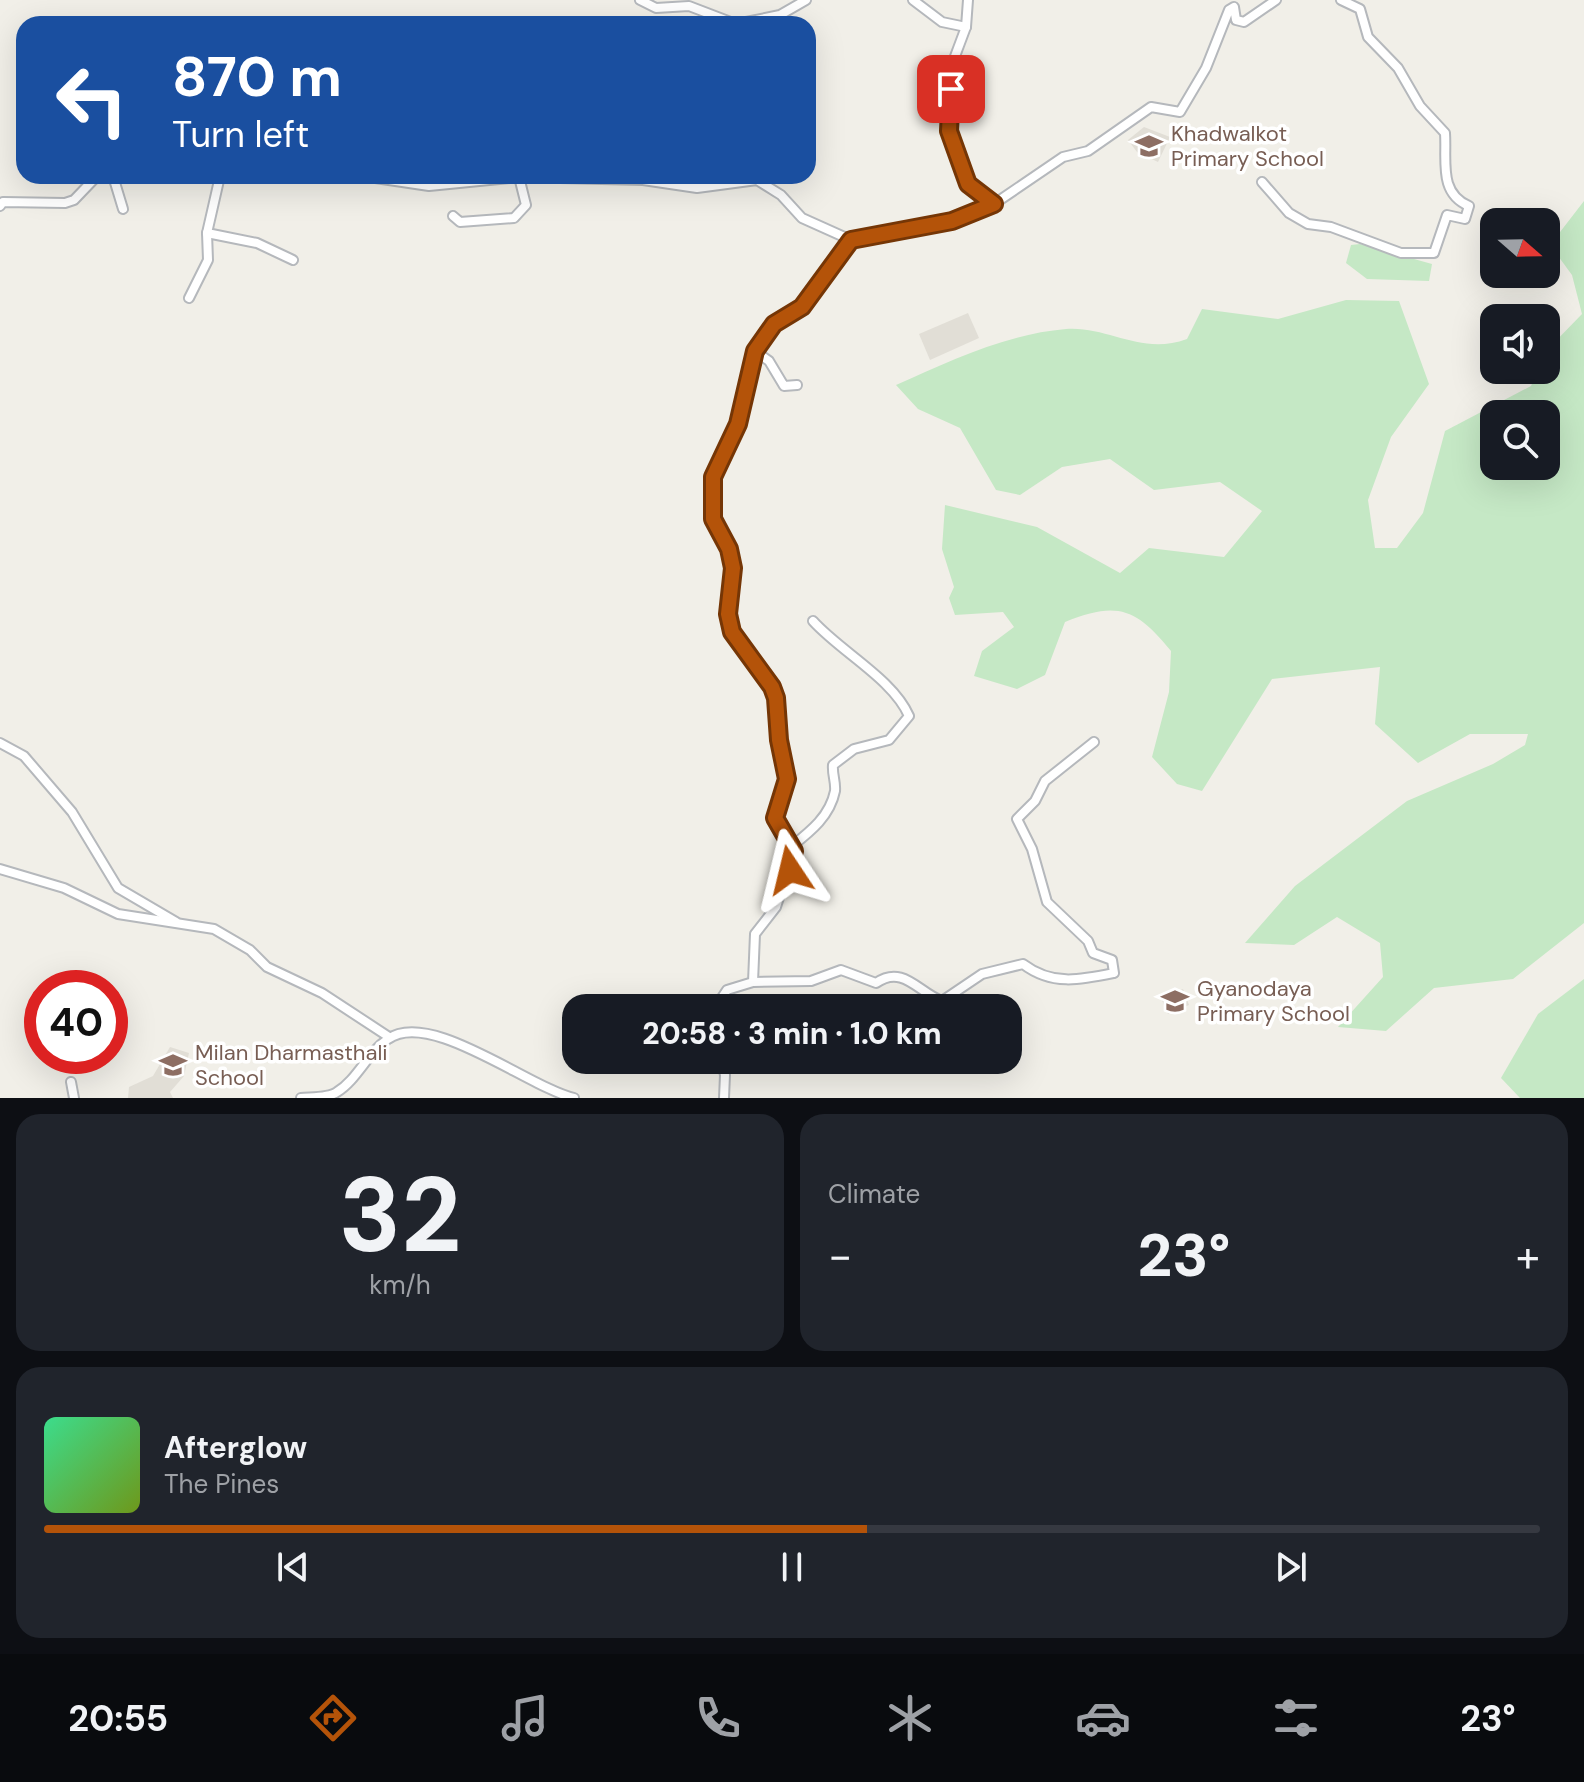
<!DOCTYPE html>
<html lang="en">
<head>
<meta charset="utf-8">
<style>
  body { margin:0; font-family:"DM Sans",sans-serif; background:#20242c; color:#f1f3f6; height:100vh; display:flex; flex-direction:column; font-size:30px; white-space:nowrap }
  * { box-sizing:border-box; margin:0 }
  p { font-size:26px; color:#9ea1a6 }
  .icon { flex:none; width:44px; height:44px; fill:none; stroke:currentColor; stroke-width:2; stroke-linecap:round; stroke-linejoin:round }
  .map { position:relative; height:1098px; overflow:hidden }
  .drawer { display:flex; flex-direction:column; gap:16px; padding:16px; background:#0d0f14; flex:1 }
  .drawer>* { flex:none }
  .banner { position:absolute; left:16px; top:16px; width:800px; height:168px; border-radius:24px; box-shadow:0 8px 32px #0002; background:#1a4fa0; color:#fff; overflow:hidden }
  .needle { width:52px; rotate:110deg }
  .controls { position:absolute; left:1480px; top:208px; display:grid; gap:16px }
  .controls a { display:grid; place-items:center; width:80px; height:80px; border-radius:16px; background:#171b24; box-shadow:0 8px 32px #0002; font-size:40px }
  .speed { position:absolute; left:24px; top:970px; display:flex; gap:16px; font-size:40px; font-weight:700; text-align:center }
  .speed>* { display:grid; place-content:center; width:104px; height:104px; border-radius:50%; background:#171b24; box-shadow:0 8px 32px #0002; line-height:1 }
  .speed .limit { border:12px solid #d22; background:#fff; color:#111 }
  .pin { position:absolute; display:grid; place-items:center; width:68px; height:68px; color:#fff; margin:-34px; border-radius:16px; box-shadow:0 4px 12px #0006 }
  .me { position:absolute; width:88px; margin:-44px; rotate:350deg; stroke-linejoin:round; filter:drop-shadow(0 0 6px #0008) }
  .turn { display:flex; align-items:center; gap:28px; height:168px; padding:0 24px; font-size:36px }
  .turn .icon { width:104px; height:104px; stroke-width:2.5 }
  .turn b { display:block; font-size:56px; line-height:68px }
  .big { font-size:60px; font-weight:800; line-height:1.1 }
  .drawer .tile { flex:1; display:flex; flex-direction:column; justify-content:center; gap:12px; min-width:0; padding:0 28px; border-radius:24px; background:#20242c }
  .drawer .dial { align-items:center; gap:0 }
  .dial b { font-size:104px; line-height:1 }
  .song { display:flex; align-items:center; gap:24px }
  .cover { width:96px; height:96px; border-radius:12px; background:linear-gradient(135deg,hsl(150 70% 55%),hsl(80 70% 35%)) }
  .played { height:8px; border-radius:4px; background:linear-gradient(90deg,#b45309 55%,#363941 55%) }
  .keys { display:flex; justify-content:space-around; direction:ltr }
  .heat { display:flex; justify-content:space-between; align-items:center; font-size:44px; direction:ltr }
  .drawer .tiles { flex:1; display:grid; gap:16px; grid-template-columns:1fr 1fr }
  .tile:last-child { grid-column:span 2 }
  .trip { position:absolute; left:562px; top:994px; width:460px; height:80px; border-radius:24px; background:#171b24; box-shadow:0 8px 32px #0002; font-weight:800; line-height:80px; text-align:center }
  .tabs { display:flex; height:128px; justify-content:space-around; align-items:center; background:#090b0e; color:#9ea1a6 }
  .tabs .icon { width:56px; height:56px }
  .tabs .current { color:#b45309 }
  .tabs b { font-size:36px; color:#f1f3f6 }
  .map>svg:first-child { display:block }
  .education { fill:#e1ded6 }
  .green { fill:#c5e8c5; fill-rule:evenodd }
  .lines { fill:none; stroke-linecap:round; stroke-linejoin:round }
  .minor-casing { stroke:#b5b8bc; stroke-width:12 }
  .minor { stroke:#fff; stroke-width:8 }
  .route-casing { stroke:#753606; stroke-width:20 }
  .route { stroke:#b45309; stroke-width:14 }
  .labels { text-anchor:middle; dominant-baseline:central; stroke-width:7; stroke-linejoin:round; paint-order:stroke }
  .education-label { font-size:22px; fill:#785e54; stroke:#fff; text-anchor:start }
</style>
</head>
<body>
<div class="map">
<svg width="1584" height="1098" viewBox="0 0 1584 1098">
  <rect width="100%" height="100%" fill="#f1efe8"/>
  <g class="education">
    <path d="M1144,127l26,10 -12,25 -21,-10 -9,-12z"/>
    <path d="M968,313l11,25 -49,22 -11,-26z"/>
    <path d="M1183,989l6,16 -21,9 -7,-16z"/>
    <path d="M170,1047l19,6 -5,23 -14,16 3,6h-45l1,-11 24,-11z"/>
  </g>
  <g class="green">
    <path d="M1584,201v722l-71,56 -79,9 -48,43 -48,-4 45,-50 -3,-34 -43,-26 -43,28 -49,-2 50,-57 112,-85 86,-37 32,-19 3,-11h-58l-52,29 -43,-39 5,-57 -108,12 -70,112 -25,-7 -25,-27 17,-65 2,-41c-35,-43 -54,-50 -106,-29l-20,53 -28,14 -43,-13 8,-25 32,-24 -11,-15 -48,3 -6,-17 5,-11 -12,-38 3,-44 92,22 83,46 29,-25 75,9 38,-46 -42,-29 -66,8 -44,-31 -48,8 -42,28 -24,-5 -36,-62 -42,-19 -22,-24c54,-24 110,-51 170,-56 43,-3 75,27 121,10l15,-30 76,10 68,-19 53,1 30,83 -38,53 -23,63 7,48h22l26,-35 22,-82 86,-45 7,-16h8l2,-21 34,-35 -10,-39 -22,-30zM1494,414h52v52h-52z"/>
    <path d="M1360,244l72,20 -3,17 -62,-2 -21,-16 5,-18z"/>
    <path d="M1584,979v119h-64l-19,-20 37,-64z"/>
  </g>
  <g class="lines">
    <g class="minor-casing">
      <g id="minor">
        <path d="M640,0l16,8 33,-2 47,18 44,-9 26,-15"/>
        <path d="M913,0l29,22 24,5"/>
        <path d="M968,0l-2,27 -15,40 -2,64 19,53 26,20"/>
        <path d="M113,176l10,33"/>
        <path d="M220,176l-13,57 50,10 36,17"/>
        <path d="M362,176l67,10 90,-9 124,3 54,8 60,-8 24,15 21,23 49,22 101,-19 42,-17 69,-47 25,-6 63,-44 29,5 26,-44 23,-58 5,-3 2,13 8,2 32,-22"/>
        <path d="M1262,182l27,31 19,11 23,3 70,26h33l13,-38 18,4 4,-13c-31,-13 -22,-46 -24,-73l-25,-27 -22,-38 -30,-31 -8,-28 -19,-9"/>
        <path d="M0,206l3,-4 62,1 9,-3 23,-24"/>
        <path d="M453,216l7,6 54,-4 12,-13 -7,-28"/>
        <path d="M189,298l19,-38 -1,-27"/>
        <path d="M755,351l14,10 15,25 13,-1"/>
        <path d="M0,743l24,13 48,56 46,76 58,34"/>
        <path d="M792,846c19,-15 38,-30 43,-55 1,-9 -3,-17 -2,-26l21,-16 35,-9 20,-24c-16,-37 -68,-64 -96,-95"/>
        <path d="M0,869l64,19 54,26 96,15 36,21 17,17 55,26 67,44"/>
        <path d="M753,982l58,-1 30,-11 35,13c27,-19 43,10 66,18l40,-27 41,-10c29,22 57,16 91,9l-2,-13 -19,-7 -5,-12 -41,-39 -15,-53 -15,-30 18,-18 10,-20 49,-39"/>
        <path d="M715,1008l12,-18 26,-8 2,-48 21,-27 18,-56 -19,-33 12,-39 -8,-39 -3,-45 -44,-63 -4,-18 5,-46 -4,-19 -16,-30v-42l25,-53 17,-73 19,-27 28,-17 49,-67"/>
        <path d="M721,1060l4,15 -1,23"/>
        <path d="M71,1082l3,16"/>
        <path d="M301,1098c10,-1 28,0 36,-6 20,-12 31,-40 51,-53 42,-30 140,48 186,59"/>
      </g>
    </g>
    <use href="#minor" class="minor"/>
  </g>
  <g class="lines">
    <g class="route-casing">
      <path id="route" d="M790,870l4,-19 -19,-33 12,-39 -8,-39 -3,-42 -4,-11 -40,-55 -4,-18 5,-46 -4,-19 -16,-30v-42l25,-53 17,-73 19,-27 28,-17 49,-67 101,-19 42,-17 -26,-20 -19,-53 2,-42"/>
    </g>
    <use href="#route" class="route"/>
  </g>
  <defs>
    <g id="school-bare" transform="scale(2.16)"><path d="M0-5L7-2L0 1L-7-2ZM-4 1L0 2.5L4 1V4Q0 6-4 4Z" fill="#8d6e63" stroke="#fff" stroke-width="2.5" paint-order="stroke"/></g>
  </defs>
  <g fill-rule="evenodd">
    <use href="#school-bare" x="1149" y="146"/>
    <use href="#school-bare" x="1175" y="1001"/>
    <use href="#school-bare" x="173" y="1065"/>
  </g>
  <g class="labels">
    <g class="education-label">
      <text x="1171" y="133">Khadwalkot<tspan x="1171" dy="25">Primary School</tspan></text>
      <text x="1197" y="988">Gyanodaya<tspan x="1197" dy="25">Primary School</tspan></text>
      <text x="195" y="1052">Milan Dharmasthali<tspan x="195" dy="25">School</tspan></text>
    </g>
  </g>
</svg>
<div class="controls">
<a><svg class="needle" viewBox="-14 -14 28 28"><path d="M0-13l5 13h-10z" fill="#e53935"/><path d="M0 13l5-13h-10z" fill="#9ea1a6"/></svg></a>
<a><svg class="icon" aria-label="sound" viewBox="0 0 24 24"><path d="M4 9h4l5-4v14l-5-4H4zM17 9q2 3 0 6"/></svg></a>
<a><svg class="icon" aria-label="search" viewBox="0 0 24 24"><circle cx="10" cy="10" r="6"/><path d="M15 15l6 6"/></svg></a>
</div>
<div class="speed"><div class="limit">40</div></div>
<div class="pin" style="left:951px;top:89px;background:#d93025"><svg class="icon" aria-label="arrive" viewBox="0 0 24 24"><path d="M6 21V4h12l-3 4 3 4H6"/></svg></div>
<svg class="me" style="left:790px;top:870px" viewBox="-20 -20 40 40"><path d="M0-17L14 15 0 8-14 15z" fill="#b45309" stroke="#fff" stroke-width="4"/></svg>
<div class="trip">20:58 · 3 min · 1.0 km</div>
<div class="banner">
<div class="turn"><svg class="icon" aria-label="left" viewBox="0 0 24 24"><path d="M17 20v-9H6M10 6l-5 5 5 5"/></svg><div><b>870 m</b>Turn left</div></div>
</div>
</div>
<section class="drawer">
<div class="tiles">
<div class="tile dial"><b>32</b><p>km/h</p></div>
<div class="tile"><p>Climate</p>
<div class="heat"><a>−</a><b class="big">23°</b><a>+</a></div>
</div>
<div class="tile">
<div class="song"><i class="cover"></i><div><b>Afterglow</b><p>The Pines</p></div></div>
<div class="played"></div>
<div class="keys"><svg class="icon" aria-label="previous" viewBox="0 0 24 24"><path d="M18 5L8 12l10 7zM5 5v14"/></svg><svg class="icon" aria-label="pause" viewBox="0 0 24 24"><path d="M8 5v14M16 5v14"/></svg><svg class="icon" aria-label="next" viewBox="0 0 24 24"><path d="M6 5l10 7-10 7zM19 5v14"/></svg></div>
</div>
</div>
</section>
<nav class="tabs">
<b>20:55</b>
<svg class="icon current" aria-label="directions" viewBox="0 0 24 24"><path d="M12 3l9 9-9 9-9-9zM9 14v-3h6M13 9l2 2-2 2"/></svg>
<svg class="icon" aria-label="music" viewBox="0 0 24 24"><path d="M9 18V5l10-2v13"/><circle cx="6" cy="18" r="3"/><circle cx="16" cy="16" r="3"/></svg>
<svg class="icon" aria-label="phone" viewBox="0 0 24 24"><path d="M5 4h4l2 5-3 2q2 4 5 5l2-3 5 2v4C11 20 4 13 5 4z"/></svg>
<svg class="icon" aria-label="climate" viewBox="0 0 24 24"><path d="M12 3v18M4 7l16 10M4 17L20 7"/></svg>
<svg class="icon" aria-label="car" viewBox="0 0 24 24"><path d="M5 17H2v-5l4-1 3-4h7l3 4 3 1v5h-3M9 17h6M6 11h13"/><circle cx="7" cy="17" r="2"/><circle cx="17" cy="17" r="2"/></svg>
<svg class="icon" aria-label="filters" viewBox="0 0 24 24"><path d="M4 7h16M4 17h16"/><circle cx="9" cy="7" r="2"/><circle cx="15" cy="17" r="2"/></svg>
<b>23°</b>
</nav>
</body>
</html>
